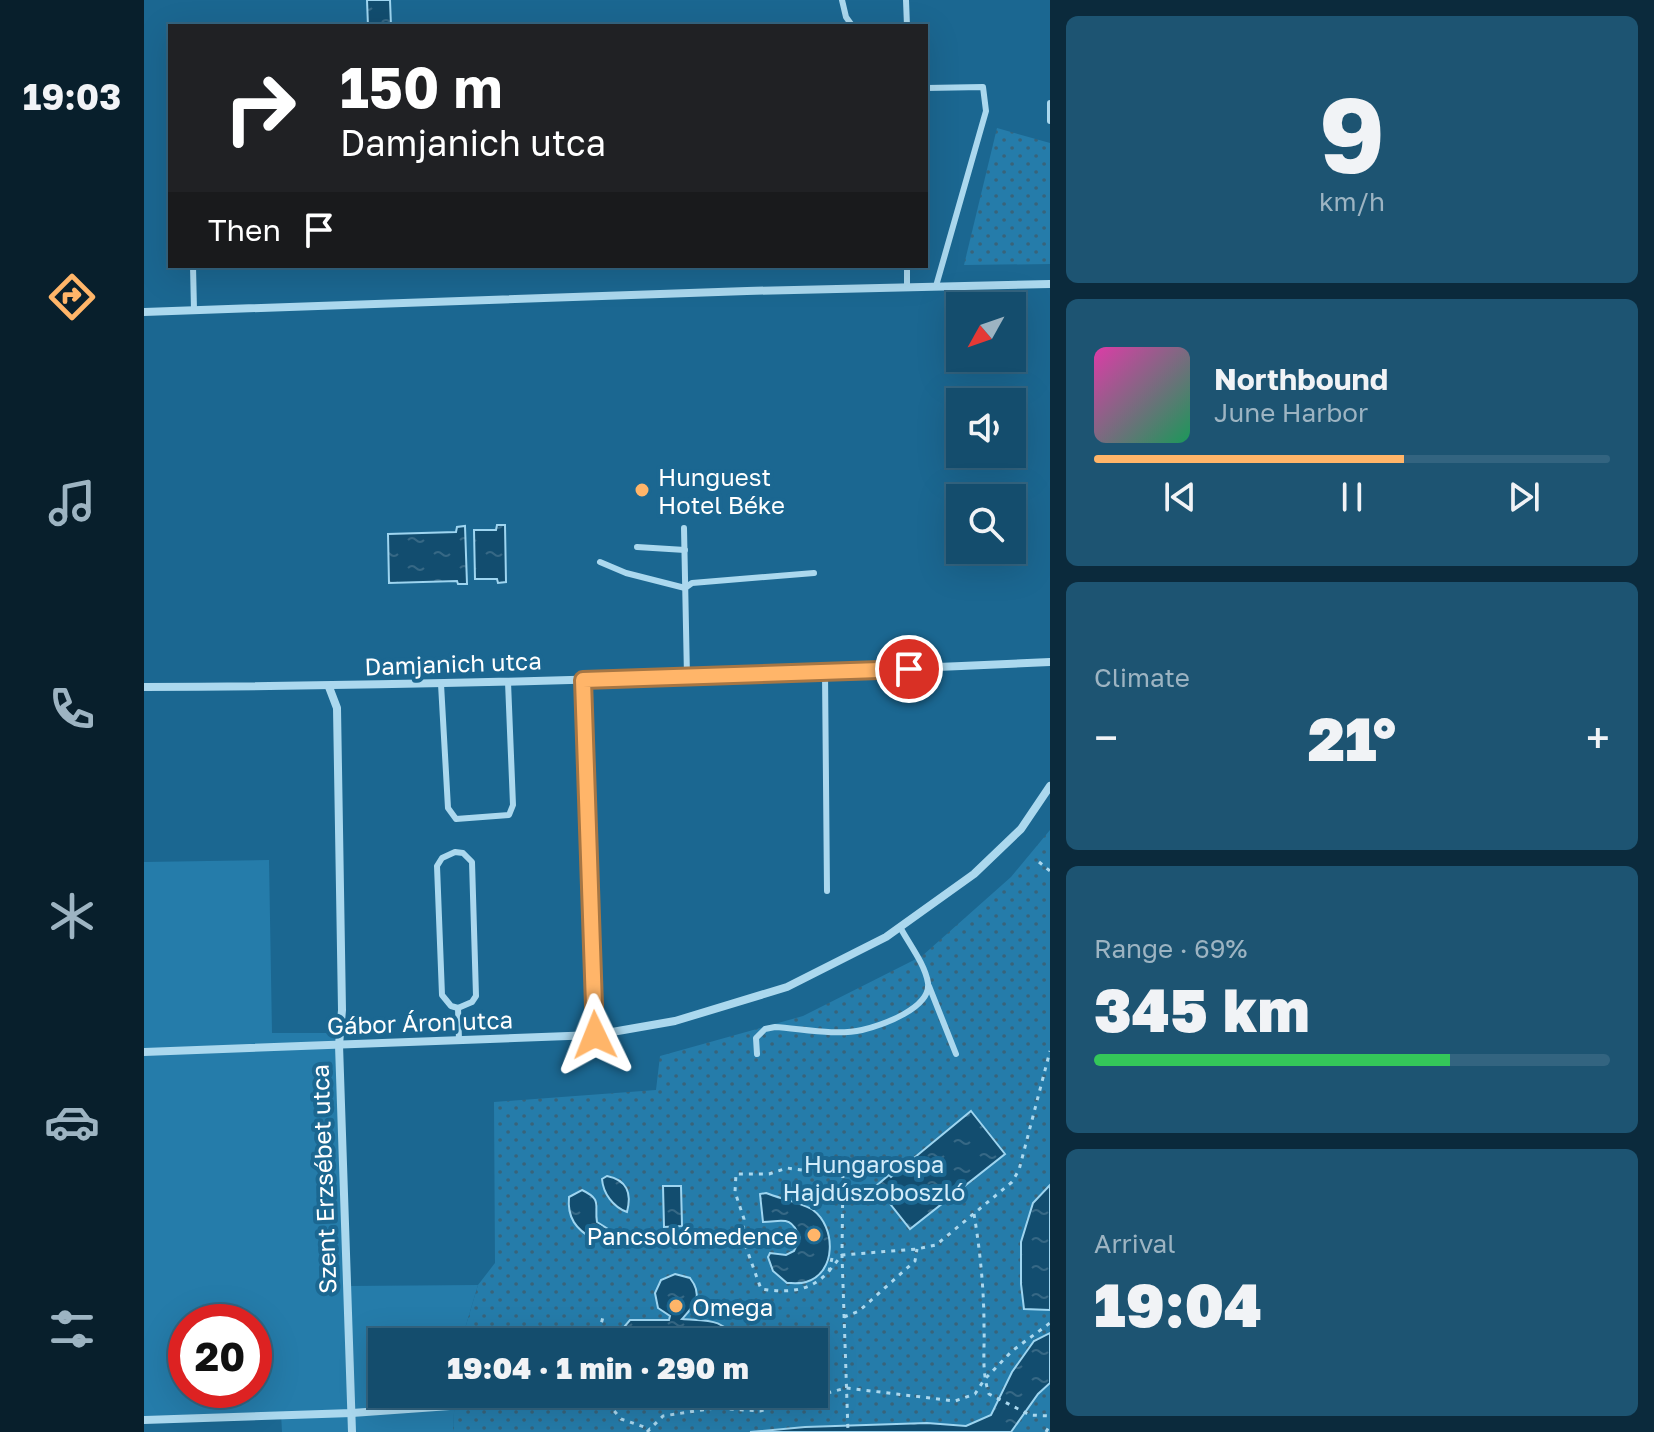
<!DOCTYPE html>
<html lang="en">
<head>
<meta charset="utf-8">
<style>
  body { margin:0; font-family:"Golos Text",sans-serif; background:#1d5472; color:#f1f3f6; height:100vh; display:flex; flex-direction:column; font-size:30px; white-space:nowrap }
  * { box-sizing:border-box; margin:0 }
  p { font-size:26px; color:#9db4c2 }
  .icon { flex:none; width:44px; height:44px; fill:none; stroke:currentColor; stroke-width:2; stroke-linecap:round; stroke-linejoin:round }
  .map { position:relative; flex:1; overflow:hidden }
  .panel { display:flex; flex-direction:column; gap:16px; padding:16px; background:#0b2a3c; width:604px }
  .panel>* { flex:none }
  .hud { position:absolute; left:24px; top:24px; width:760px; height:244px; border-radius:0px; box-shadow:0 8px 32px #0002,0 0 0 2px #336480; background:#202124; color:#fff; overflow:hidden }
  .needle { width:52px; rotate:230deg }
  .controls { position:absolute; left:802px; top:292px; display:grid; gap:16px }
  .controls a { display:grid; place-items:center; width:80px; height:80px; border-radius:0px; background:#144d6d; box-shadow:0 8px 32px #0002,0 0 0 2px #336480; font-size:40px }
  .speed { position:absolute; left:24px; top:1304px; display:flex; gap:16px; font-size:40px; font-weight:700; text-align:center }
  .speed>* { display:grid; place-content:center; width:104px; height:104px; border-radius:50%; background:#144d6d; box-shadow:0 8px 32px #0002,0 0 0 2px #336480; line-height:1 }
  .speed .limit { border:12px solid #d22; background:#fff; color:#111 }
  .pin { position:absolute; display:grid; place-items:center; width:68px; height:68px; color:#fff; margin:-34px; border:4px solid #fff; border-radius:50%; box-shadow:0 2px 8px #0007 }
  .me { position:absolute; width:88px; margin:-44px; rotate:358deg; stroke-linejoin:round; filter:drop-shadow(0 0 6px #0008) }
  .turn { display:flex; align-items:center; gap:28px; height:168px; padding:0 40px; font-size:36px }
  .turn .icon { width:104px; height:104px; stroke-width:2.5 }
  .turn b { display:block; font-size:56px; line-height:68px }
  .then { display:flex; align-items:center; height:76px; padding:0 40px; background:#0003; gap:16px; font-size:30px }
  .big { font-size:60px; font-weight:800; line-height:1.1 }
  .panel .tile { flex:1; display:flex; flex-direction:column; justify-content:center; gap:12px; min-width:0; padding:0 28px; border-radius:12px; background:#1d5472 }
  .panel .dial { align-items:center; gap:0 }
  .dial b { font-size:104px; line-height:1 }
  .song { display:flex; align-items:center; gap:24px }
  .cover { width:96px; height:96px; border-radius:12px; background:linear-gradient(135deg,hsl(320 70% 55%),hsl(150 70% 35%)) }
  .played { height:8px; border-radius:4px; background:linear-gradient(90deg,#ffb569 60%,#336480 60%) }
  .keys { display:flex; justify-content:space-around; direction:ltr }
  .heat { display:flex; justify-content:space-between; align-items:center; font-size:44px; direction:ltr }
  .charge { height:12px; border-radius:6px; background:linear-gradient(90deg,#34c759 69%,#336480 0) }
  .trip { position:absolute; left:224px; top:1328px; width:460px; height:80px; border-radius:0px; background:#144d6d; box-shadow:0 8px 32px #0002,0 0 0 2px #336480; font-weight:800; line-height:80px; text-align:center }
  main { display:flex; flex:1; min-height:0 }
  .tabs { display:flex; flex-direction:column; width:144px; justify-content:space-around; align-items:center; background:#081f2c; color:#9db4c2 }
  .tabs .icon { width:56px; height:56px }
  .tabs .current { color:#ffb569 }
  .tabs b { font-size:36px; color:#f1f3f6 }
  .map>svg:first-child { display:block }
  .grass { fill:#257caa; fill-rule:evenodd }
  .park { fill:url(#park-dots) }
  .water { fill:url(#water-ripples); stroke:#9ed5f0; stroke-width:2 }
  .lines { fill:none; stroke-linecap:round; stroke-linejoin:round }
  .path { stroke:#abd8ee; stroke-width:3; stroke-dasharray:4 6; stroke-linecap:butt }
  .service { stroke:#abd8ee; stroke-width:6 }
  .minor { stroke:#abd8ee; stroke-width:8 }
  .route-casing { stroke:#a67644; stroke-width:20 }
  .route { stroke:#ffb569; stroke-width:14 }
  .poi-dot { fill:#ffb569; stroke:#1b6791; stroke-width:3 }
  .labels { text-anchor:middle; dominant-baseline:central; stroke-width:8; stroke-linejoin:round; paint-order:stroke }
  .poi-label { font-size:24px; fill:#fff; stroke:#1b6791; text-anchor:start }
  .street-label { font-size:24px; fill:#fff; stroke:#1b6791 }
  .park-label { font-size:24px; fill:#d2ecfa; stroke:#1b6791 }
</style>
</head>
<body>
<main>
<nav class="tabs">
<b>19:03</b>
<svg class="icon current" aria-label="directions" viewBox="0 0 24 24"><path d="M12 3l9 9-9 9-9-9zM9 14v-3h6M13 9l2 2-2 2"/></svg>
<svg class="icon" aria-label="music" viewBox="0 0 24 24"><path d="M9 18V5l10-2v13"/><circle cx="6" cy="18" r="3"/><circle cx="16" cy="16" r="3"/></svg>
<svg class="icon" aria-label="phone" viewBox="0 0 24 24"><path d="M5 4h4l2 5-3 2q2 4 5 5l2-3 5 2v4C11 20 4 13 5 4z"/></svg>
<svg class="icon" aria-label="climate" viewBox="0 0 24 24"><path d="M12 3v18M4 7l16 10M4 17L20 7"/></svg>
<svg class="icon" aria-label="car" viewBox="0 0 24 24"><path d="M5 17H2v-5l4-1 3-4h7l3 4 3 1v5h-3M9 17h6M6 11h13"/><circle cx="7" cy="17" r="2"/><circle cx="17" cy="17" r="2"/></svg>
<svg class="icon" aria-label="filters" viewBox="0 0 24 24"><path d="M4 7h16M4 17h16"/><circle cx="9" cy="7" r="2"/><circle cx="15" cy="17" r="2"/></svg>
</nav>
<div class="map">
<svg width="906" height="1432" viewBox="0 0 906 1432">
  <defs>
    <pattern id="park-dots" width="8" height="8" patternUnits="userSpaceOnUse" patternTransform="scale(2)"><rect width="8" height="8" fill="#257caa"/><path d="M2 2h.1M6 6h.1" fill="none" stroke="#38647b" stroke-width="1.8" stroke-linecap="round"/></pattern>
    <pattern id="water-ripples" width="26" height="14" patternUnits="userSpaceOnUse" patternTransform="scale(2)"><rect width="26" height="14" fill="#124d6f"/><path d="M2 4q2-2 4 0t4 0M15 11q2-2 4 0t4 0" fill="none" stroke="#366885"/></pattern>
  </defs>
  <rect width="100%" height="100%" fill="#1b6791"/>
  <path class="grass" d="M125,860l3,173h70l5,253 131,-1 -17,57h-79v52h73l-2,38h-171l-1,-18 -137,2v-554zM42,1322h68v68h-68z"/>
  <g class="park">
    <path d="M853,128l53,15v121l-86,1z"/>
    <path d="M906,830v602h-597l2,-38h359v-52h-353l17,-57 17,-22 -1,-161 162,-12 4,-34 143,-40 119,-60 89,-79z"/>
  </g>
  <g class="water">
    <path d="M223,0h23l1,26h-23z"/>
    <path d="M353,525h8l1,57 -8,1 -1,-4h-22l-1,-49h22z"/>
    <path d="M321,526l2,58h-9l-1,-3 -68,2 -1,-49 68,-2 1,-5z"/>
    <path d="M827,1111l34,43 -95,75 -34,-43 13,-11 2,2z"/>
    <path d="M463,1176c20,4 25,17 20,36 -14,-5 -24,-19 -25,-33z"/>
    <path d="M906,1185v125l-26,-1 -3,-25v-42l12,-39z"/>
    <path d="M519,1186h18l1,40 -18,1z"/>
    <path d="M438,1190c21,10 12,15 15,32l11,7 -1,5 -14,5c-17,-10 -26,-21 -24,-42z"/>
    <path d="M622,1193c12,5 39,11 47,17 23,17 24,63 -7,72 -6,2 -14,1 -19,1l-14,-12 -5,-14 2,-4 16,2 8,-4 6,-13c-9,-24 -18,-16 -37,-16l-3,-28z"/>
    <path d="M531,1274l15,4c14,18 4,28 -8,41 21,2 45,-2 51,23h-115l1,-9 11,-13h39l1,-4 -12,-8 -3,-15 6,-13z"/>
    <path d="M906,1333v50l-12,11 -27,38h-261l55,-5 122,-4 39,3 25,-11 21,-43 22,-31z"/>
  </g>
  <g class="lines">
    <g class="path">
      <path d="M895,862l11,9"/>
      <path d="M699,1164l-1,91 6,177"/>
      <path d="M830,1214c6,36 10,75 10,112 1,23 -3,44 5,68l41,21 20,1"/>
      <path d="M688,1258l-3,13c-18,21 -42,22 -68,18l-19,-53 2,-17 -9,-27 1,-18h33l18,-6 38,5 18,-9"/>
      <path d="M685,1271l13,-16 75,-6 19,-4 76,-63 7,-12 31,-119"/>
      <path d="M700,1317l15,-6 56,-50 2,-12"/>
      <path d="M457,1342l-1,-14 3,-11"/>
      <path d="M472,1394l-6,12 11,13 29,10"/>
      <path d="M503,1432l16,-16 52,-8 45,3 86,-23 109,13 20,-7 9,-14 28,-29 38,-28"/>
      <path d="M902,1432l4,-7"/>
    </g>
    <g class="service">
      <path d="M698,0l4,17 5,7"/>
      <path d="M762,0l1,26"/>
      <path d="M782,88l57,-1 3,24 -50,175"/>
      <path d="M906,103v18"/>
      <path d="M49,266l1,44"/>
      <path d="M763,286v-20"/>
      <path d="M540,528l3,149"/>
      <path d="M493,547l48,3"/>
      <path d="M456,562l26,11 59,15 7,-5 122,-10"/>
      <path d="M681,673l2,218"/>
      <path d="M439,680l12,355"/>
      <path d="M297,684l7,124 8,11 53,-4 4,-10 -5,-123"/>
      <path d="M311,852l8,1 9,9 4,134 -4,6 -14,6 -7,-2 -9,-11 -5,-129 5,-8z"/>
      <path d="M785,986l27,68"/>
      <path d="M314,1008l1,32"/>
      <path d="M613,1054l-1,-16 9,-9 10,-2c28,2 61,9 87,3 21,-5 69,-22 66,-47 -3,-19 -19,-39 -28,-56"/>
    </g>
    <g class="minor">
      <path d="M0,312l603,-21 303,-7"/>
      <path d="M0,687c302,-1 604,-11 906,-25"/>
      <path d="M185,687l8,21 5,302 -3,35 13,387"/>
      <path d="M0,1052l451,-17 80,-14 112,-34 99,-50 88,-63 47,-45 29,-43"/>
      <path d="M0,1420l208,-7 154,-11"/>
    </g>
  </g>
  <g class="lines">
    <g class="route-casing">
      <path id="route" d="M451,1035l-12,-355 326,-11"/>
    </g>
    <use href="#route" class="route"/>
  </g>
  <g class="poi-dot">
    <circle cx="498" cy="490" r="8"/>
    <circle cx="670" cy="1235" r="8"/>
    <circle cx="532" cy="1306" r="8"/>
  </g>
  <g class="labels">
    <g class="poi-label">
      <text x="514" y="476">Hunguest<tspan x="514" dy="28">Hotel Béke</tspan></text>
      <text x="654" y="1235" text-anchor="end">Pancsolómedence</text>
      <text x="548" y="1306">Omega</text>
    </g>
    <g class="street-label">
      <text transform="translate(309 663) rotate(-2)">Damjanich utca</text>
      <text transform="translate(276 1022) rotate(-2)">Gábor Áron utca</text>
      <text transform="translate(179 1179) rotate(-92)">Szent Erzsébet utca</text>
    </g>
    <g class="park-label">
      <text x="730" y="1163">Hungarospa<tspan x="730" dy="28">Hajdúszoboszló</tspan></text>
    </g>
  </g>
</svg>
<div class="controls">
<a><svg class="needle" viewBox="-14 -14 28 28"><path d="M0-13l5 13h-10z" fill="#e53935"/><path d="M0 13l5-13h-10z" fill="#9db4c2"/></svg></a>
<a><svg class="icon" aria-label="sound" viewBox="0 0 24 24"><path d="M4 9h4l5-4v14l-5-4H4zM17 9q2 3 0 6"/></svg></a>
<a><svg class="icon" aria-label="search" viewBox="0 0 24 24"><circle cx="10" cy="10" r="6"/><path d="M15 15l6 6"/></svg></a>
</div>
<div class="speed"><div class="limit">20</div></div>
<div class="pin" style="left:765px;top:669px;background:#d93025"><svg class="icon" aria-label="arrive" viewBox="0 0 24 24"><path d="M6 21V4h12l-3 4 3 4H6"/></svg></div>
<svg class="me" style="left:451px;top:1035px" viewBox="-20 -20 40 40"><path d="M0-17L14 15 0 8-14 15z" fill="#ffb569" stroke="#fff" stroke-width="4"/></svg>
<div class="trip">19:04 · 1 min · 290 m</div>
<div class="hud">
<div class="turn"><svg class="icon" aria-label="right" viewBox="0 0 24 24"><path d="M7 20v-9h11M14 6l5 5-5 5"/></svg><div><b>150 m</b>Damjanich utca</div></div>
<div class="then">Then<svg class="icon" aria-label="arrive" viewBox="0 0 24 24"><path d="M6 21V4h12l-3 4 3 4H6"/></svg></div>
</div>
</div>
<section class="panel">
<div class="tile dial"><b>9</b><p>km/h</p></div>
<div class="tile">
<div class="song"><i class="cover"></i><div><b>Northbound</b><p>June Harbor</p></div></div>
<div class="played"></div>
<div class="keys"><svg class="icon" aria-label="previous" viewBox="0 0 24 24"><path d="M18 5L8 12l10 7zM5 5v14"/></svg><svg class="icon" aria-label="pause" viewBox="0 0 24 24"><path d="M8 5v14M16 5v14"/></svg><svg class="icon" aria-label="next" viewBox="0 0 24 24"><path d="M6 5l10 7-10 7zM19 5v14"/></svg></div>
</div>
<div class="tile"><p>Climate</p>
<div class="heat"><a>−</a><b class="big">21°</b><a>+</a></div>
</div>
<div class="tile"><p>Range · 69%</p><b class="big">345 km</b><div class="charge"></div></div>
<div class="tile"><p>Arrival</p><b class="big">19:04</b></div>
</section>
</main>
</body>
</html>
